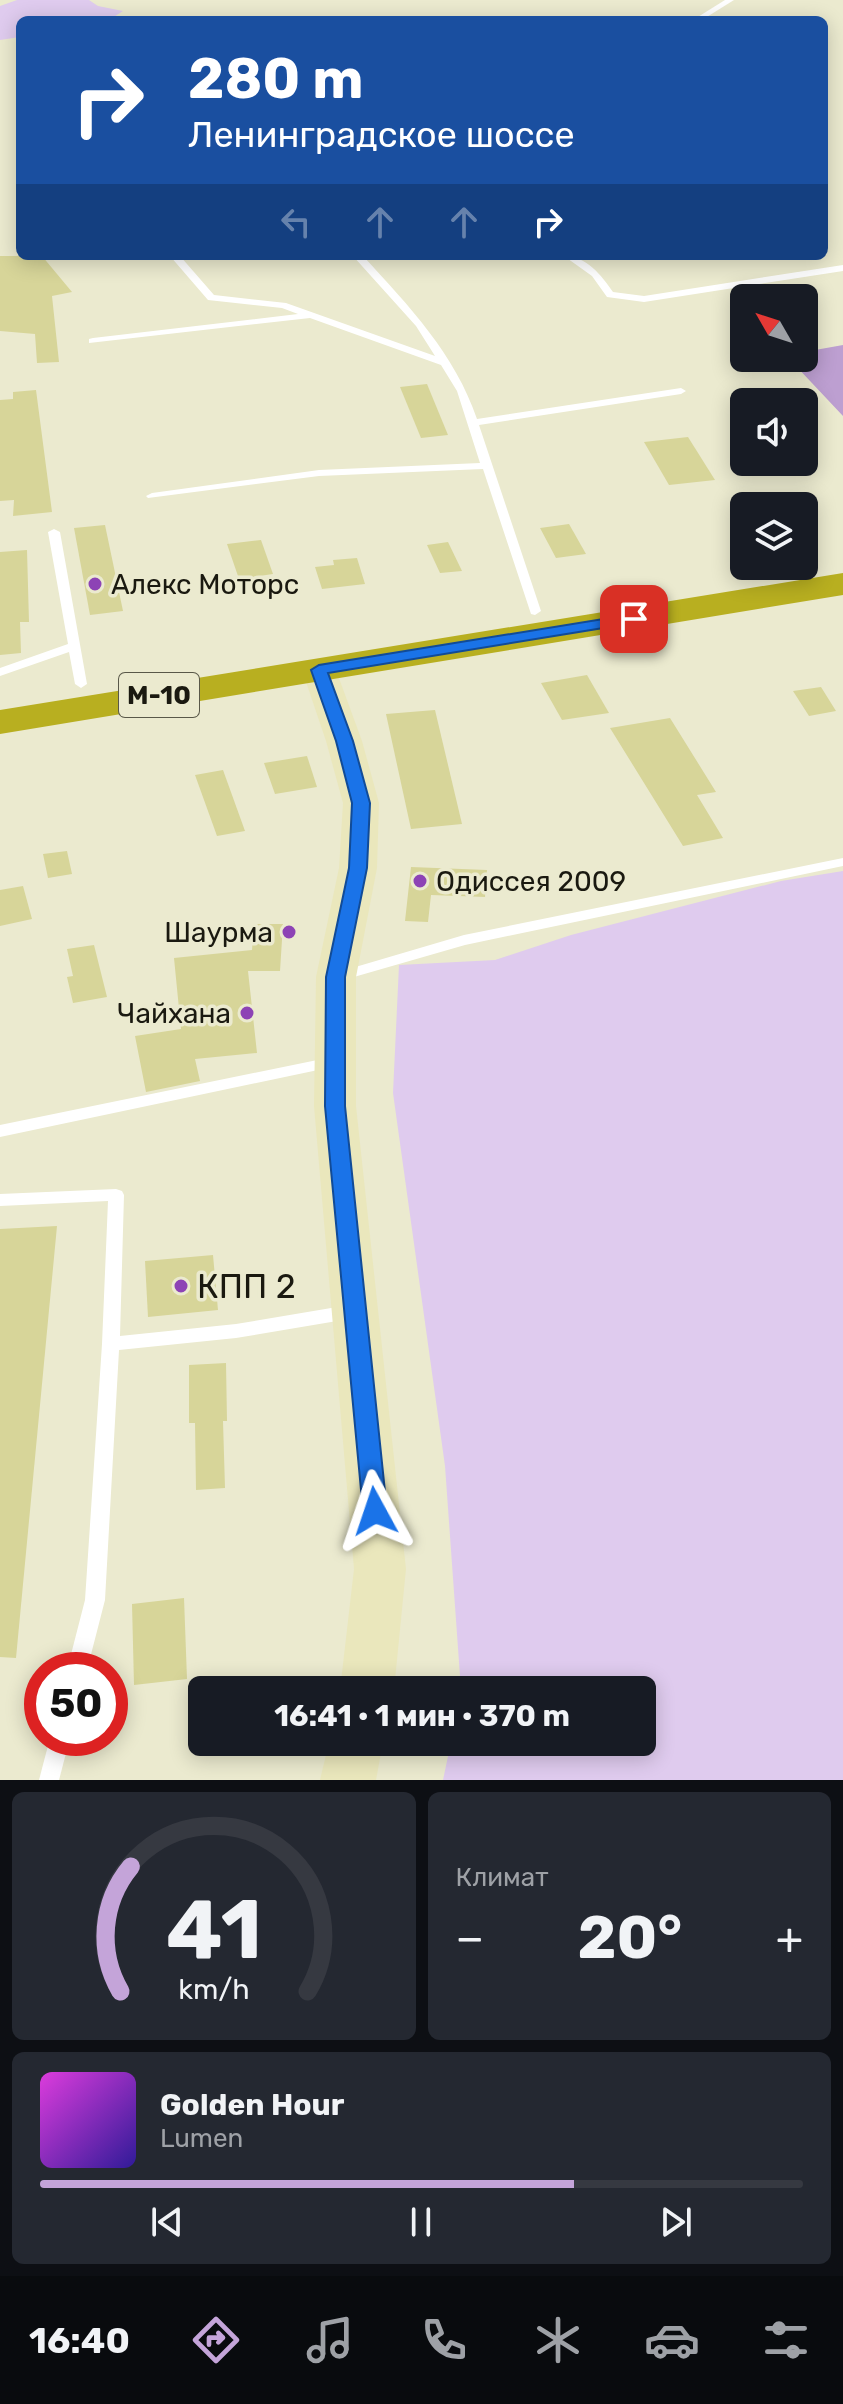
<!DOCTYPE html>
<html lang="ru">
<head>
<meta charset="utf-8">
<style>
  body { margin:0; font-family:Rubik,sans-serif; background:#242831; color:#f1f3f6; height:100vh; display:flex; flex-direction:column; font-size:30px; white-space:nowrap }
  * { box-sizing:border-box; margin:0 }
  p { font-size:26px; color:#9ea1a6 }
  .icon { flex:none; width:44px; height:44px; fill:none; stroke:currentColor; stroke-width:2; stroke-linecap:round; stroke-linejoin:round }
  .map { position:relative; height:1780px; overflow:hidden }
  .drawer { display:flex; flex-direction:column; gap:12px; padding:12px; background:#0d0f14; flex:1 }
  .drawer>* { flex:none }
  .top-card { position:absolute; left:16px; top:16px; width:812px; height:244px; border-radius:12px; box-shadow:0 4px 20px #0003; background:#1a4fa0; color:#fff; overflow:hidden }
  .needle { width:52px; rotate:309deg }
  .tools { position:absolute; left:730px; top:284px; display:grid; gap:16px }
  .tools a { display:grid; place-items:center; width:88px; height:88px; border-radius:12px; background:#171b24; box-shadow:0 4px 20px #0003; font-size:40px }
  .speed { position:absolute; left:24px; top:1652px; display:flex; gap:16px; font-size:40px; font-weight:700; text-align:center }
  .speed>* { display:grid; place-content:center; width:104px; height:104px; border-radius:50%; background:#171b24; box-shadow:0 4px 20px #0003; line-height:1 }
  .speed .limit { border:12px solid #d22; background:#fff; color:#111 }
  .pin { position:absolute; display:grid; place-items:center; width:68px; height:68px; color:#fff; margin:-34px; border-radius:16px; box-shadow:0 4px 12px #0006 }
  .me { position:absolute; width:88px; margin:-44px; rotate:355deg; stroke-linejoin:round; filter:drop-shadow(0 0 6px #0008) }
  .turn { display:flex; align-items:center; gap:28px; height:168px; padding:0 40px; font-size:36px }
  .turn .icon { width:104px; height:104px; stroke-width:2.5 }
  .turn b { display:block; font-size:56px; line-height:68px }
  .lanes { display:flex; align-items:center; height:76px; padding:0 40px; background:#0003; justify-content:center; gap:40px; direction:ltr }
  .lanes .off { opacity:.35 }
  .big { font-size:60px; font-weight:700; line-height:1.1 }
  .drawer .card { flex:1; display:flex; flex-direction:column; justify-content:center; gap:12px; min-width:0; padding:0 28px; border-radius:12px; background:#242831 }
  .drawer .dial { align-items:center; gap:0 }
  .dial svg { height:208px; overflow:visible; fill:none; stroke:#363941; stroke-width:7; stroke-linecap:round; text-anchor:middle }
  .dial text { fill:#f1f3f6; stroke:none }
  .song { display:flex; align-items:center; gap:24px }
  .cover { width:96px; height:96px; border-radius:12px; background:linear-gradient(135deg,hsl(300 70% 55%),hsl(250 70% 35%)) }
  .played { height:8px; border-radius:4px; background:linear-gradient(90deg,#c4a4d9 70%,#363941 70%) }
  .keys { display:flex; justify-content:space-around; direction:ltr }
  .heat { display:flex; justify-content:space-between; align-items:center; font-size:44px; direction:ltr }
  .drawer .tiles { flex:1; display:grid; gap:12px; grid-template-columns:1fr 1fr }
  .card:last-child { grid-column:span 2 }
  .trip { position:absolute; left:188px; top:1676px; width:468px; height:80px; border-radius:12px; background:#171b24; box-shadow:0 4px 20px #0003; font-weight:700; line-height:80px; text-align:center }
  .tab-bar { display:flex; height:128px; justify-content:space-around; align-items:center; background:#090b0e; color:#9ea1a6 }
  .tab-bar .icon { width:56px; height:56px }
  .tab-bar .on { color:#c4a4d9 }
  .tab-bar b { font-size:36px; color:#f1f3f6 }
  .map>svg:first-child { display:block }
  .green { fill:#dfcbee }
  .water { fill:#bd9fd1 }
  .building { fill:#d7d599 }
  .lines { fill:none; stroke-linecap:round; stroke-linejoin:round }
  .lane { fill:#fff; fill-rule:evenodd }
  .secondary { fill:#eae7bc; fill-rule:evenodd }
  .highway { fill:#b8af20; fill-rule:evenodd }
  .route { fill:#1a73e8; stroke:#114b97; stroke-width:2 }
  .poi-dot { fill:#8d43b5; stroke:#ebeacf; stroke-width:3 }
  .labels { text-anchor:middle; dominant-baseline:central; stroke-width:7; stroke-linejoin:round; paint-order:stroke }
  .shield { fill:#ebeacf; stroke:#595849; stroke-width:2 }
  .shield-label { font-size:26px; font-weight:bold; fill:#1a1910 }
  .poi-label { font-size:28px; fill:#1a1910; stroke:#ebeacf; text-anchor:start }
  .near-poi-label { font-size:34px; fill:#1a1910; stroke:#ebeacf; text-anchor:start }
</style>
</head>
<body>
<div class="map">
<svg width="843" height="1780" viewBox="0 0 843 1780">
  <rect width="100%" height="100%" fill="#ebeacf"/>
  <g class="green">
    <path d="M17,0h72l9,6 25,5 -14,9h-89v17l-20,3v-34z"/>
    <path d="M843,871v909h-400l8,-38h191v-52h-181l-16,-224 -52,-373 6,-128 96,-5 76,-25 210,-54z"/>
  </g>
  <path class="water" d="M843,345v71l-48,-51 2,-7h7v-6z"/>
  <g class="building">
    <path d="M0,256h42l30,36 -20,4 7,66 -22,1 -2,-29 -35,-3z"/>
    <path d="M427,384l21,51 -27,3 -21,-51z"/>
    <path d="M36,390l16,122 -39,4 1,-16 -14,1v-101l13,-1v-7z"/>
    <path d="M688,437l27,43 -46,5 -25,-43z"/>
    <path d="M569,524l17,30 -30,4 -16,-30z"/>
    <path d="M105,525l18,86 -33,4 -16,-87z"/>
    <path d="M261,540l12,34 -34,5 -12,-35z"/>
    <path d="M448,542l14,29 -22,2 -13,-28z"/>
    <path d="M27,550l2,72h-9l1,31 -21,2v-103z"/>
    <path d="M357,558l8,26 -43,5 -7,-22 19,-2 -1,-5z"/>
    <path d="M587,675l22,38 -47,7 -21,-37z"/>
    <path d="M821,687l15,24 -27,5 -16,-25z"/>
    <path d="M435,710l27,114 -51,5 -25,-115z"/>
    <path d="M670,718l46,74 -19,3 26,43 -40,8 -73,-118z"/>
    <path d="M307,756l10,31 -42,7 -11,-31z"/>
    <path d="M223,770l22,61 -28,5 -22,-61z"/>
    <path d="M67,851l5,23 -24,4 -5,-24z"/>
    <path d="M411,867l76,3 -2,27 -54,-2 -3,27 -23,-1z"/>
    <path d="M23,886l9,33 -32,7v-36z"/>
    <path d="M254,924h29l-3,47h-32l9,82 -62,6 5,22 -54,11 -11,-56 46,-7 -7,-71 78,-8z"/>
    <path d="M94,945l13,52 -34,6 -6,-26 6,-1 -6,-27z"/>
    <path d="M57,1226l-41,432 -16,-1v-428z"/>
    <path d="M213,1255l5,55 -70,7 -3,-56z"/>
    <path d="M226,1363l1,58h-4l2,67 -29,2 -1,-67h-6v-58z"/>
    <path d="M184,1598l3,81 -53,6 -2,-81z"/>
  </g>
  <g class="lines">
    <g class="lane">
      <path d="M725,0h9l-32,20h-9z"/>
      <path d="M170,256h10l34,39 72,8 149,53 -19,-30 -63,-70h10c46,50 92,98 114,163l204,-31 5,3 -5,3 -202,31 62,186 -6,4 -4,-1 -48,-145 -164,7 -171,22 -2,-2 6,-3 167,-23 161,-7 -23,-72 -16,-26 -131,-47 -221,25v-4l4,-1 205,-24 -16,-6 -74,-8z"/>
      <path d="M564,256c23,0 37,19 49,36l31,4 199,-31v6l-199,31 -37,-5 -15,-21z"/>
      <path d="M54,529l6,3 27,152 -6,4 -6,-4 -6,-32 -69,24v-8l68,-24 -20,-112z"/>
      <path d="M843,858v8l-378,79 -125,36 -7,-5 2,-3 129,-38z"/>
      <path d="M332,1057l5,1 3,4 -3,4 -337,71v-12z"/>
      <path d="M116,1189l6,2 2,4 -4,141 116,-12 113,-19 6,2 3,5 -3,5 -6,2 -113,19 -117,12 -14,250 -18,70h-20l18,-70 17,-256 6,-143 -108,5v-12z"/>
      <path d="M50,1738h20l-11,42h-20z"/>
    </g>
    <g class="secondary">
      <path d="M319,660l12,3 5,7 26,71 17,62 -2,65 -21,109v129l50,463 -12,121h-54l14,-121 -40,-463 2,-129 23,-109 4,-65 -17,-62 -24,-71 5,-7z"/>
      <path d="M329,1742h54l-7,38h-56z"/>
    </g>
    <path class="highway" d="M843,573v22l-843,139v-24z"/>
  </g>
  <path class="route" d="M634,614l8,5 -2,3 -312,51 25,68 17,62 -3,65 -22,109v129l42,405 -4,8 -8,3 -8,-3 -4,-8 -38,-405 1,-129 23,-109 3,-65 -16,-62 -25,-71 8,-5z"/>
  <g class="poi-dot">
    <circle cx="95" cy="584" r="8"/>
    <circle cx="420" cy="881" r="8"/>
    <circle cx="289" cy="932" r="8"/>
    <circle cx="247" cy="1013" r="8"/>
    <circle cx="181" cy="1286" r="8"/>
  </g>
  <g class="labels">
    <rect class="shield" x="119" y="673" width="80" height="44" rx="6"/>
    <g class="shield-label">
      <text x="159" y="695">М-10</text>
    </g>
    <g class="poi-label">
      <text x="111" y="584">Алекс Моторс</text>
      <text x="436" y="881">Одиссея 2009</text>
      <text x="273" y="932" text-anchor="end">Шаурма</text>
      <text x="231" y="1013" text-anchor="end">Чайхана</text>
    </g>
    <g class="near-poi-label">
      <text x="197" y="1286">КПП 2</text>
    </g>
  </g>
</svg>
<div class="tools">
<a><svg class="needle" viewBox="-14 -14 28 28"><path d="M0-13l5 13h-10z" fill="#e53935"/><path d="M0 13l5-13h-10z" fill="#9ea1a6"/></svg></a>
<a><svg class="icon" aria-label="sound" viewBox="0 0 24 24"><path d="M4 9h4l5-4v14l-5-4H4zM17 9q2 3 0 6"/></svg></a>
<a><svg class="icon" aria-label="layers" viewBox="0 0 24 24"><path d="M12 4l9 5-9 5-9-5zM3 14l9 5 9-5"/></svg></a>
</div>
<div class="speed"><div class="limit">50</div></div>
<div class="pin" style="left:634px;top:619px;background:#d93025"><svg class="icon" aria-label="arrive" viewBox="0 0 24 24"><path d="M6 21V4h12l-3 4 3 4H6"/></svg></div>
<svg class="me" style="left:375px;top:1511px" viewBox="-20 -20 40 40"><path d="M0-17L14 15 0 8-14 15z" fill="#1a73e8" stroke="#fff" stroke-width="4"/></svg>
<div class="trip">16:41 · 1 мин · 370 m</div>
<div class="top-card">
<div class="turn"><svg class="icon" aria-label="right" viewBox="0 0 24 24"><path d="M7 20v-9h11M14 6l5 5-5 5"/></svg><div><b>280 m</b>Ленинградское шоссе</div></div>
<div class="lanes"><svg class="icon off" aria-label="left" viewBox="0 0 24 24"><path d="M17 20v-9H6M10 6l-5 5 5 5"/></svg><svg class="icon off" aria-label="ahead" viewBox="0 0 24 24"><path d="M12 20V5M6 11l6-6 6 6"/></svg><svg class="icon off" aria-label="ahead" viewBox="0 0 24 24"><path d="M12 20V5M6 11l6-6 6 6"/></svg><svg class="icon" aria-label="right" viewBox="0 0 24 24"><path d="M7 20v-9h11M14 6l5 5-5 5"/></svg></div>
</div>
</div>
<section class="drawer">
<div class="tiles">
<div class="card dial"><svg viewBox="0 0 100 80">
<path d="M14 69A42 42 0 1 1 86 69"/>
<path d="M14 69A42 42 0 0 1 18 21" stroke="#c4a4d9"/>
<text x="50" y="56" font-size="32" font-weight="700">41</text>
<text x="50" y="72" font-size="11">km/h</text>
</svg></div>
<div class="card"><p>Климат</p>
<div class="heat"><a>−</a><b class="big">20°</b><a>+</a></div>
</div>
<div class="card">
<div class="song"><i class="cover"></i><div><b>Golden Hour</b><p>Lumen</p></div></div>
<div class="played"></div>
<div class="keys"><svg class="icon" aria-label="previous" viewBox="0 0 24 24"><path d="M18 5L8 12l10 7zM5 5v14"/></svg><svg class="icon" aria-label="pause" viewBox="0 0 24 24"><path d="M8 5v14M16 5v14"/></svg><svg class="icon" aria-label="next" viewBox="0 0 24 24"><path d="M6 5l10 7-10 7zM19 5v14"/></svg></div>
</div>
</div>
</section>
<nav class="tab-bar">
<b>16:40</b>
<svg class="icon on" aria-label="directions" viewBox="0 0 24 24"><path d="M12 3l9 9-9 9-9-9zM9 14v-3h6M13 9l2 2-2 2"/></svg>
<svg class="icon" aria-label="music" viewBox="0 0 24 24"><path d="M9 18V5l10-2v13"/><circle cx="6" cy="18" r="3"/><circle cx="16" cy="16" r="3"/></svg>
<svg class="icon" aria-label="phone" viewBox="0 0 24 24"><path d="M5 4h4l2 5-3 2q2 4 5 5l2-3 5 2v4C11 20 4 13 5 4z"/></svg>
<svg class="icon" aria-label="climate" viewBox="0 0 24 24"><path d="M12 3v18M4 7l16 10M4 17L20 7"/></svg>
<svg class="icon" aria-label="car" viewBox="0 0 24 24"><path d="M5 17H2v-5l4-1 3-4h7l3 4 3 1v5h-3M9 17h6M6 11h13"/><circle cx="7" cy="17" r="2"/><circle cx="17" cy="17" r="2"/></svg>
<svg class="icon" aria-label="filters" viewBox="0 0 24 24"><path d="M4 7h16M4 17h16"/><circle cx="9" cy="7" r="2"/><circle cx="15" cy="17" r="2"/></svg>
</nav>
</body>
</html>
